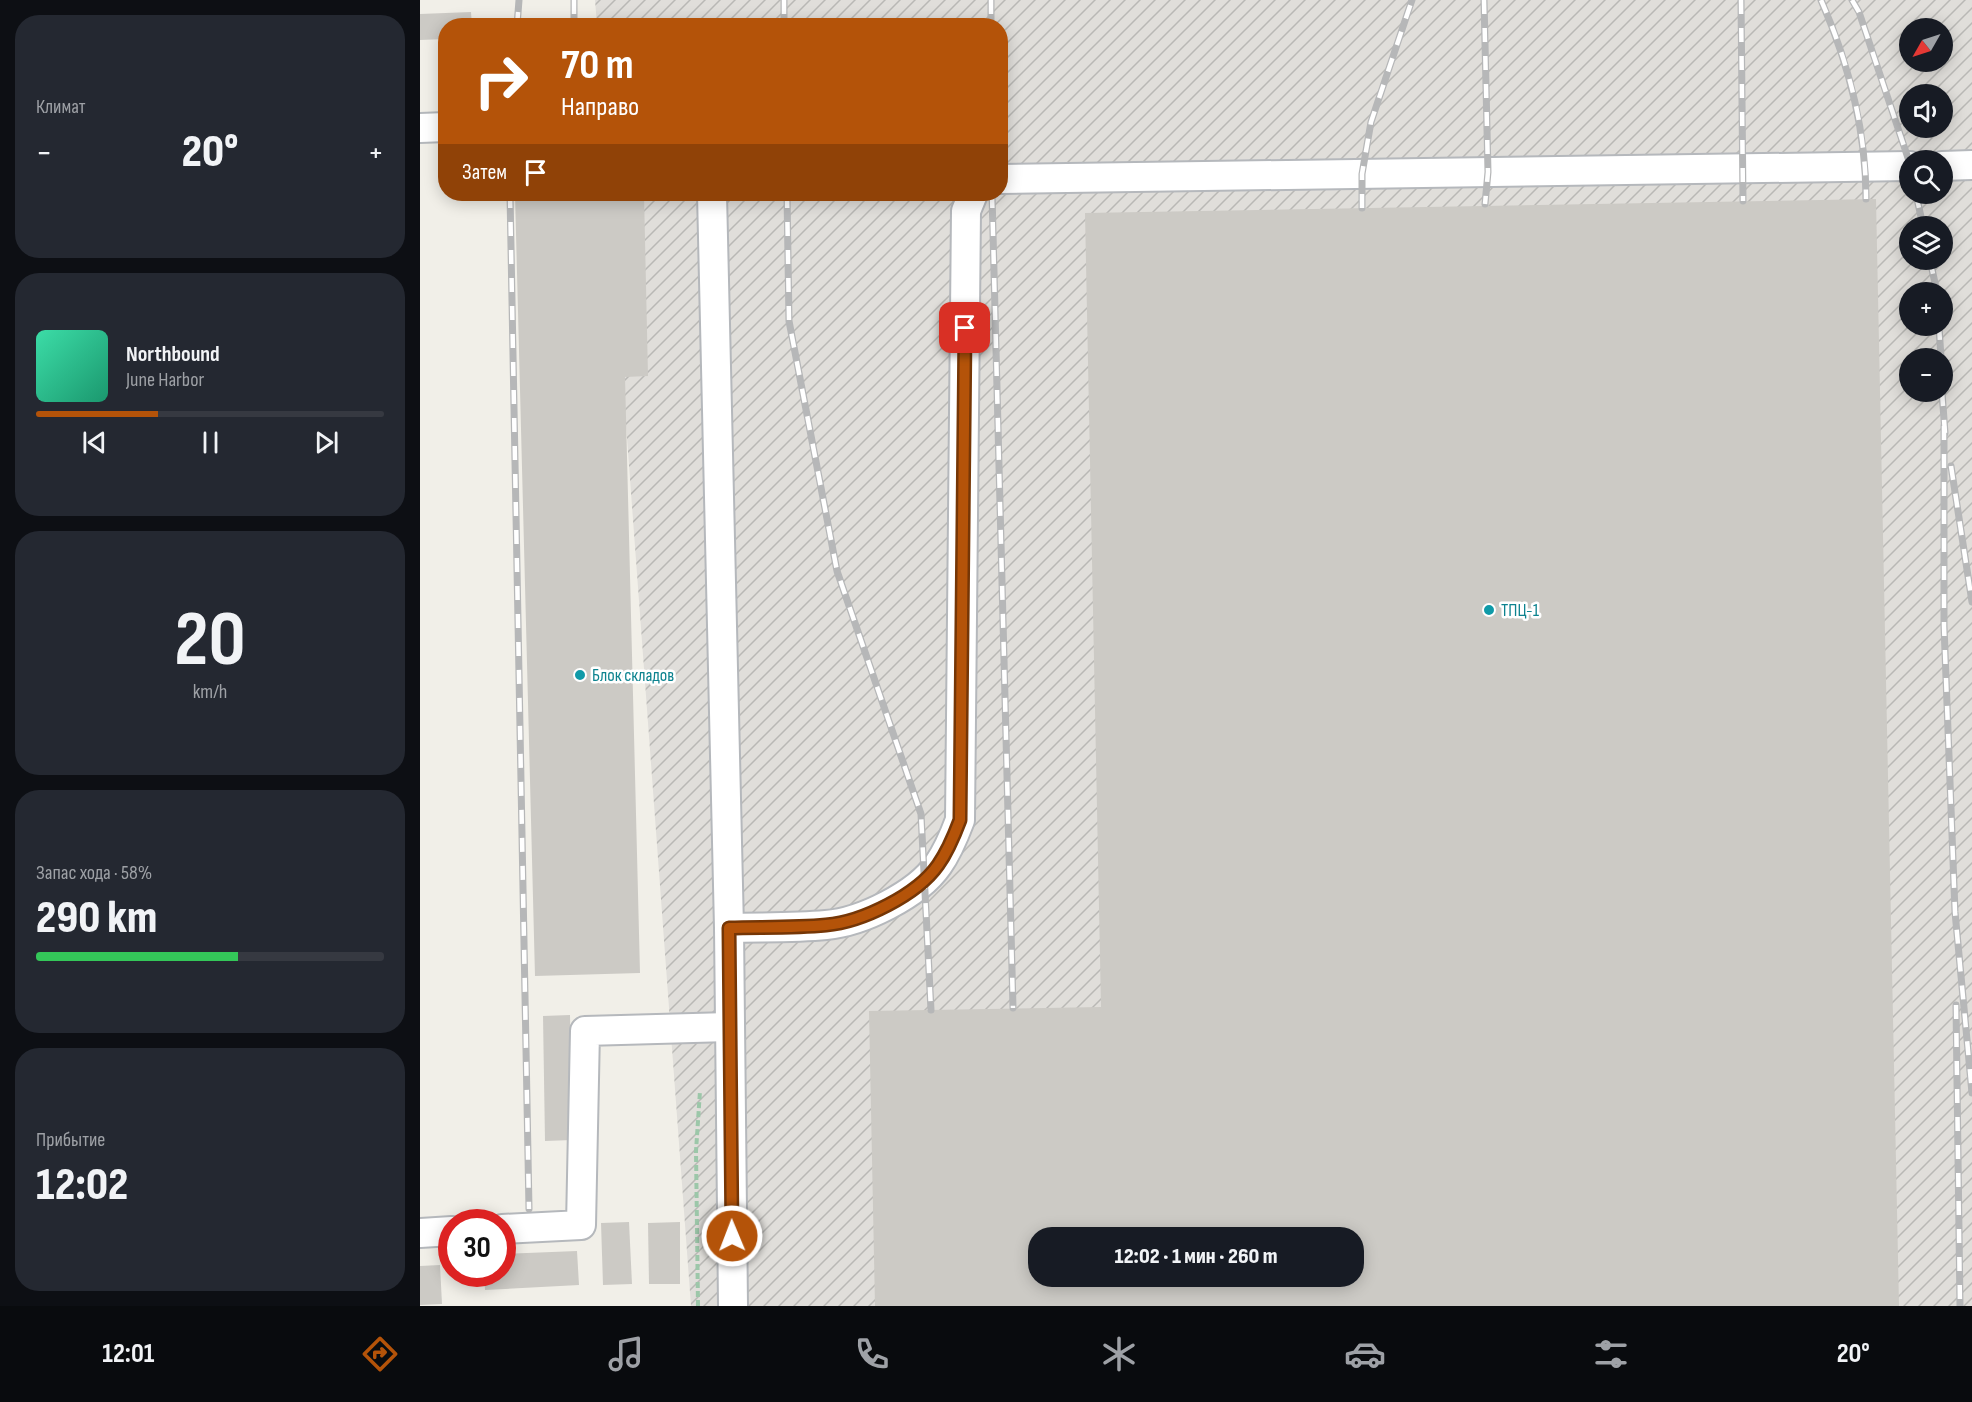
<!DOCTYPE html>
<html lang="ru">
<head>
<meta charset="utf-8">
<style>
  body { margin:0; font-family:"Sofia Sans Condensed",sans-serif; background:#242831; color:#f1f3f6; height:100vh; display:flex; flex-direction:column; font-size:22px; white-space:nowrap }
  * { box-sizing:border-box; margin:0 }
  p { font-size:20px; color:#9ea1a6 }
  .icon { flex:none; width:33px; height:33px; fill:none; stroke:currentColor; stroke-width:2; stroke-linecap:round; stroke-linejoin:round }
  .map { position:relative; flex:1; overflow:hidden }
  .details { display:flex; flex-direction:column; gap:15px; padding:15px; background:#0d0f14; width:420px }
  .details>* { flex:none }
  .banner { position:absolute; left:18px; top:18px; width:570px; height:183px; border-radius:24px; box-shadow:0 3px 15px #0003; background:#b45309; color:#fff; overflow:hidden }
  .needle { width:39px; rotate:231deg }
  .controls { position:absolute; left:1479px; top:18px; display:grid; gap:12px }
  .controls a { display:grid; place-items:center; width:54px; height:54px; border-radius:50%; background:#171b24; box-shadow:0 3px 15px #0003; font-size:30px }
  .speed { position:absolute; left:18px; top:1209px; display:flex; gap:12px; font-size:30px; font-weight:700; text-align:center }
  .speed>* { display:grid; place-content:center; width:78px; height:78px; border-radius:50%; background:#171b24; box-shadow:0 3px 15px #0003; line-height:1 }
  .speed .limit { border:9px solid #d22; background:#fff; color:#111 }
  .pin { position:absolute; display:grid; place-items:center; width:51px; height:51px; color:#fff; margin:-26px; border-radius:12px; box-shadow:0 3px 9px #0006 }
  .me { position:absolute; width:66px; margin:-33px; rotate:359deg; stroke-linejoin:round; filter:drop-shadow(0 0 4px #0008) }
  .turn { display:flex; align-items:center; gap:21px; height:126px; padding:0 24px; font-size:27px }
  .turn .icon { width:78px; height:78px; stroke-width:2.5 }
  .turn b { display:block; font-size:42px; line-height:51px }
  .then { display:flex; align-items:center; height:57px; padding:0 24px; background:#0003; gap:12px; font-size:22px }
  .big { font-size:45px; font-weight:800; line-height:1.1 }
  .details .tile { flex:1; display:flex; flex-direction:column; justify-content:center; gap:9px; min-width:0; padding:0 21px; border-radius:24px; background:#242831 }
  .details .dial { align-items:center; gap:0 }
  .dial b { font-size:78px; line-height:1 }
  .song { display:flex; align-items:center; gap:18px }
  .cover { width:72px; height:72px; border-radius:9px; background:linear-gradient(135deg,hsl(160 70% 55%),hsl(160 70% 35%)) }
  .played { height:6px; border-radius:3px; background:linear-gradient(90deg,#b45309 35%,#363941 35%) }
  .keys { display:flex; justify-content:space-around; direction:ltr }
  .heat { display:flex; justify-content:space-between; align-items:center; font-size:33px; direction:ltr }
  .charge { height:9px; border-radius:4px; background:linear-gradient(90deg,#34c759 58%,#363941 0) }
  .trip { position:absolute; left:608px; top:1227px; width:336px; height:60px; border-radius:24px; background:#171b24; box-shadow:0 3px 15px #0003; font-weight:800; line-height:60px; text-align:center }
  .menu { display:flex; height:96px; justify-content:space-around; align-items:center; background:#090b0e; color:#9ea1a6 }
  .menu .icon { width:42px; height:42px }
  .menu .selected { color:#b45309 }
  .menu b { font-size:27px; color:#f1f3f6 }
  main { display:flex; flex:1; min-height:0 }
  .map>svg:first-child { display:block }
  .industrial { fill:url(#industrial-furrows); fill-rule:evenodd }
  .building { fill:#cccac5; fill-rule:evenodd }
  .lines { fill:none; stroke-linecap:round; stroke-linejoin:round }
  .minor-casing { stroke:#b5b8bc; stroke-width:32 }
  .path { stroke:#9cc7a9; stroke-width:4; stroke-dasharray:6 3; stroke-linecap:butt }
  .minor { stroke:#fff; stroke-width:28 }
  .rail-casing { stroke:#b6b7b8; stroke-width:7 }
  .rail { stroke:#fff; stroke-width:4.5; stroke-dasharray:14; stroke-linecap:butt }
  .route-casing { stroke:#753606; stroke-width:15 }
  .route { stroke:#b45309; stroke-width:10 }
  .culture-dot { fill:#0f9aa8; stroke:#fff; stroke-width:2 }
  .labels { text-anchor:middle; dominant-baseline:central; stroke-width:5; stroke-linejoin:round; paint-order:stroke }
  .culture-label { font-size:18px; fill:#0d838f; stroke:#fff; text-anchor:start }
</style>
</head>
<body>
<main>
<section class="details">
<div class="tile"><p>Климат</p>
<div class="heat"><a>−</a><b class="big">20°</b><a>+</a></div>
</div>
<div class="tile">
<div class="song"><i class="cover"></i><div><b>Northbound</b><p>June Harbor</p></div></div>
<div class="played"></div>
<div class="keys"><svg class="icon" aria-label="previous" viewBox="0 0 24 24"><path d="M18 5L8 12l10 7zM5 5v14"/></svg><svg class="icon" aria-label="pause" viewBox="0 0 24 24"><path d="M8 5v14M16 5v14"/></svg><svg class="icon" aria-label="next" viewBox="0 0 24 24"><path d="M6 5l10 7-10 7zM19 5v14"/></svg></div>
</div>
<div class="tile dial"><b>20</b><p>km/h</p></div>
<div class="tile"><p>Запас хода · 58%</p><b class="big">290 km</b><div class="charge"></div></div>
<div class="tile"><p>Прибытие</p><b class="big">12:02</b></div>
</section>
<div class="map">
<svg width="1552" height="1306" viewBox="0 0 1552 1306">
  <defs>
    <pattern id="industrial-furrows" width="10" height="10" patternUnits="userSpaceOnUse" patternTransform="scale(1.5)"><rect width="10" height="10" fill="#e0deda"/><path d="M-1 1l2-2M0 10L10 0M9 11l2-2" fill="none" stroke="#b9b8b5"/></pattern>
  </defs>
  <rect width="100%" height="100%" fill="#f1efe8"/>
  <path class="industrial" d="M175,0h1377v1306h-1281l-82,-1112h391v-168l-403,-1zM1490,28h32v34h-32zM1490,94h32v34h-32zM1490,160h32v34h-32zM1490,226h32v34h-32zM1490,292h32v34h-32zM1490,358h32v34h-32zM618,1238h315v38h-315z"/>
  <g class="building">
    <path d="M51,12l1,14h-26v13l-26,1v-26z"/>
    <path d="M95,194h129l4,182 -23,1 15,596 -105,3z"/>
    <path d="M1456,199l23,1107h-1024l-6,-295 232,-4 -16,-794zM618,1238h315v38h-315z"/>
    <path d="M150,1015l2,125 -27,1 -2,-125z"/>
    <path d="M209,1222l3,62 -29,1 -2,-62z"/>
    <path d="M260,1222v62h-31l-1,-61z"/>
    <path d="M157,1251l2,34 -94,5 -1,-16h18v-20z"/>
    <path d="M20,1265l2,39 -22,1v-39z"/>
  </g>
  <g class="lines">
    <g class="minor-casing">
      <g id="minor">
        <path d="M0,128l26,-1"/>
        <path d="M1522,166l30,-1"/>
        <path d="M580,179l910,-13"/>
        <path d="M292,194l17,734 4,378"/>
        <path d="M309,928c32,-1 65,0 97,-3 36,-3 91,-30 112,-60 10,-14 16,-29 22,-45l6,-609 7,-17"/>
        <path d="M82,1229l79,-4 4,-194 144,-4"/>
        <path d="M0,1233l32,-2"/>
      </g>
    </g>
    <path class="path" d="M278,1306l-2,-155 4,-60"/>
    <use href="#minor" class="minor"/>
    <g class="rail-casing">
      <g id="rail">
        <path d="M154,0v26"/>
        <path d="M364,0v26"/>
        <path d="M571,0v26"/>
        <path d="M1064,0l4,172 -3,32"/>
        <path d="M1321,0l2,201"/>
        <path d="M1401,0c28,64 45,129 45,199"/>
        <path d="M1432,0l7,12 51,152"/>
        <path d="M97,26l2,-26"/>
        <path d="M90,194l19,1015"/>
        <path d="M367,194l2,127 48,250 84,243 10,196"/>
        <path d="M572,194l21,814"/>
        <path d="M1496,194l7,32"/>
        <path d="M942,208v-34l9,-52 41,-122"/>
        <path d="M1510,260l7,32"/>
        <path d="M1519,326l2,32"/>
        <path d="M1522,392l3,41"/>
        <path d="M1524,426v200l11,286 17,181"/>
        <path d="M1531,466l21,136"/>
        <path d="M1536,1005l4,301"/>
      </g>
    </g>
    <use href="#rail" class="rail"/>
  </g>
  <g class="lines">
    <g class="route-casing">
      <path id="route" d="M312,1236l-3,-308c32,-1 65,0 97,-3 36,-3 91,-30 112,-60 10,-14 16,-29 22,-45l5,-492"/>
    </g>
    <use href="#route" class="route"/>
  </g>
  <g class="culture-dot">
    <circle cx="1069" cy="610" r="6"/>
    <circle cx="160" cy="675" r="6"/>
  </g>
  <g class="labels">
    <g class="culture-label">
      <text x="1081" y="610">ТПЦ-1</text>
      <text x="172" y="675">Блок складов</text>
    </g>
  </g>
</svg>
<div class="controls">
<a><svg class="needle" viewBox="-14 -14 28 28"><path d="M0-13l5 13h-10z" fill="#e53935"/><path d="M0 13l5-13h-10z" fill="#9ea1a6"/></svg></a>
<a><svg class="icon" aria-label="sound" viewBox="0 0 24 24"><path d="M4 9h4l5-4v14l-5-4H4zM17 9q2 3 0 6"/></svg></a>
<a><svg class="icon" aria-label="search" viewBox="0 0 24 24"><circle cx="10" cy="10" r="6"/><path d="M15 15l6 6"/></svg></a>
<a><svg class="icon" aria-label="layers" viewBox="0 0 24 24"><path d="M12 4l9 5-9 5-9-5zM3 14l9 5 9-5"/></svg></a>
<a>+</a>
<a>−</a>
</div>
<div class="speed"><div class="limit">30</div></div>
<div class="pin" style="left:545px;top:328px;background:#d93025"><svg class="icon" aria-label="arrive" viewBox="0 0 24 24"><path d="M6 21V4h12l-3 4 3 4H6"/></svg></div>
<svg class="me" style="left:312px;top:1236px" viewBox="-20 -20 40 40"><circle r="17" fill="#b45309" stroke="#fff" stroke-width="3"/><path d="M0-11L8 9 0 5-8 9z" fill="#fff"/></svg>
<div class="trip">12:02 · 1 мин · 260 m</div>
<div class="banner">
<div class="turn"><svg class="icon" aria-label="right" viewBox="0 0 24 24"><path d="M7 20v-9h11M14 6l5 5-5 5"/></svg><div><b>70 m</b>Направо</div></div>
<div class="then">Затем<svg class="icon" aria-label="arrive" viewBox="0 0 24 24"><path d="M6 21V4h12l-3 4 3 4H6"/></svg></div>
</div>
</div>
</main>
<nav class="menu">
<b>12:01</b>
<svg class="icon selected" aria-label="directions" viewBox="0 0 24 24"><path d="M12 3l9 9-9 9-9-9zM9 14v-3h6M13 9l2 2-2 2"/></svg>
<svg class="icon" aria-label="music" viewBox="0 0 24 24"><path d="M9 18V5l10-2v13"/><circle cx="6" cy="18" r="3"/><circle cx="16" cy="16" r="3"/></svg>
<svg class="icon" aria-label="phone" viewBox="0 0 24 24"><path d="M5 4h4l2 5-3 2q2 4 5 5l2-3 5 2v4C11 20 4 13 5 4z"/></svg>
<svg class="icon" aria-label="climate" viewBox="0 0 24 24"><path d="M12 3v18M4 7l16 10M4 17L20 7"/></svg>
<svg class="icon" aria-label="car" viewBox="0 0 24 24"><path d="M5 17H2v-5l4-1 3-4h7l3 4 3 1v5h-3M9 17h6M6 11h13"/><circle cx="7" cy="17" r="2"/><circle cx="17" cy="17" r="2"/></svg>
<svg class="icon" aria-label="filters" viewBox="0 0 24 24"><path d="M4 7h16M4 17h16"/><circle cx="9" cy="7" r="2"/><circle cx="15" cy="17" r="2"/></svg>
<b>20°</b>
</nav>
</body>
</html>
